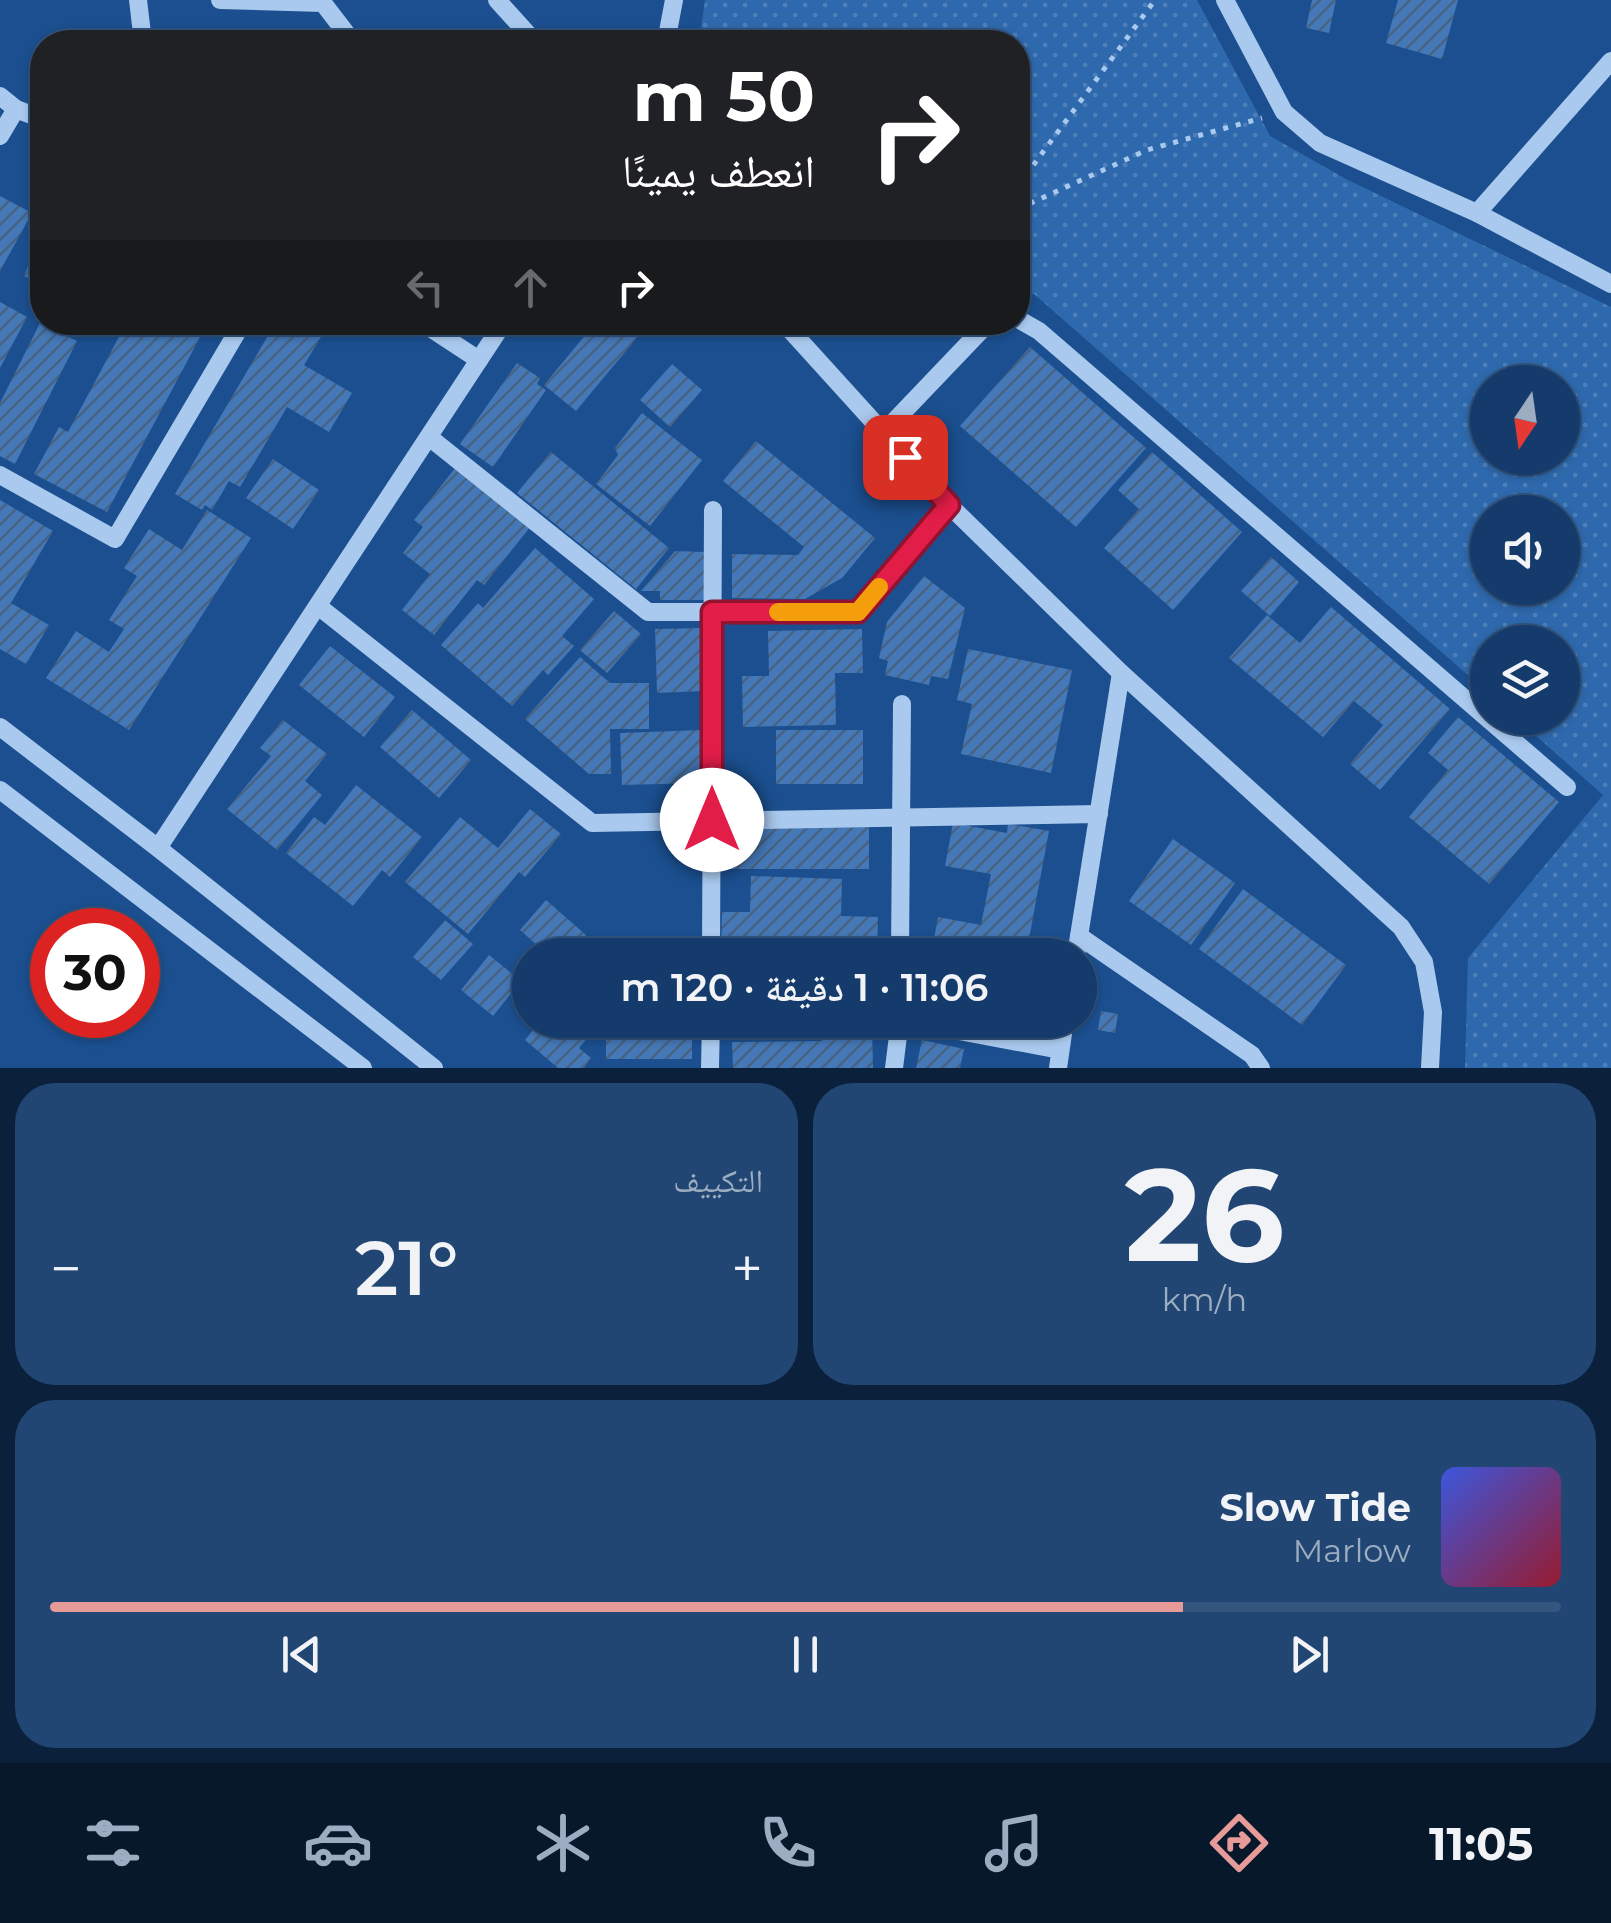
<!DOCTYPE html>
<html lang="ar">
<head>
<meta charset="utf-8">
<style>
  body { margin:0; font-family:Montserrat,"Noto Naskh Arabic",sans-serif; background:#214673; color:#f1f3f6; direction:rtl; height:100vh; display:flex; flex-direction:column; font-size:38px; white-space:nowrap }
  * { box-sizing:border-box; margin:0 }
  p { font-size:32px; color:#9dadc1 }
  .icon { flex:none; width:55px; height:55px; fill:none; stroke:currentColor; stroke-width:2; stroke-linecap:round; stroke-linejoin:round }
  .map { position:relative; height:1068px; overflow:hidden; direction:ltr }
  .side { display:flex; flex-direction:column; gap:15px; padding:15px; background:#0b203b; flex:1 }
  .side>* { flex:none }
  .top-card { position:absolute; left:30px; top:30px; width:1000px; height:305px; border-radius:40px; box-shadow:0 2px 8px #0004,0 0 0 2px #33557e; direction:rtl; background:#202124; color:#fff; overflow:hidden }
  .needle { width:65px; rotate:193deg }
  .controls { position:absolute; left:1470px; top:365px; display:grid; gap:20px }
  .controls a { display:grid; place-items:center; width:110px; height:110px; border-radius:50%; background:#143b6b; box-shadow:0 2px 8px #0004,0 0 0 2px #33557e; font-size:50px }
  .speed { position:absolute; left:30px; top:908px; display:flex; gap:20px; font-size:50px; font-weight:700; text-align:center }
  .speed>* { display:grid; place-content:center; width:130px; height:130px; border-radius:50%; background:#143b6b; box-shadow:0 2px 8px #0004,0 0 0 2px #33557e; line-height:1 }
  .speed .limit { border:15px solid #d22; background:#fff; color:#111 }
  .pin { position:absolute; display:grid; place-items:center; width:85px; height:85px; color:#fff; margin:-42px; border-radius:20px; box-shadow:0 5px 15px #0006 }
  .me { position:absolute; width:110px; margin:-55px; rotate:0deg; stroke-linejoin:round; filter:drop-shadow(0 0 8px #0008) }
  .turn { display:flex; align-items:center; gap:35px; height:210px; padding:0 50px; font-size:45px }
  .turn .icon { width:130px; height:130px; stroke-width:2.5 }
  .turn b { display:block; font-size:70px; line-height:85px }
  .lanes { display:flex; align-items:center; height:95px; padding:0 50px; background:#0003; justify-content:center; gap:50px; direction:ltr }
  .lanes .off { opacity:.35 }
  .big { font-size:75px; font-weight:600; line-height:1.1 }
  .side .widget { flex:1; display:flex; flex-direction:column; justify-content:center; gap:15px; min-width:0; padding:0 35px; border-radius:40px; background:#214673 }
  .side .dial { align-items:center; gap:0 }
  .dial b { font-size:130px; line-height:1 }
  .song { display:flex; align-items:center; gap:30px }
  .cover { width:120px; height:120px; border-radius:15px; background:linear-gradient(135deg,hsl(230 70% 55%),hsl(350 70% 35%)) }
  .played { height:10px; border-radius:5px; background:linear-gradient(90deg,#e69b98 75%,#33557e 75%) }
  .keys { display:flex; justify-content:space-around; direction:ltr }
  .heat { display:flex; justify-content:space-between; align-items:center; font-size:55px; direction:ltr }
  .side .tiles { flex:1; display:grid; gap:15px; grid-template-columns:1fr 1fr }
  .widget:last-child { grid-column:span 2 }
  .trip { position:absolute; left:512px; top:938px; width:585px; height:100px; border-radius:50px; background:#143b6b; box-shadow:0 2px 8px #0004,0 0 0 2px #33557e; font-weight:600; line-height:100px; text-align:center; direction:rtl }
  .menu { display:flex; height:160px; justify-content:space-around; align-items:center; background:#08182b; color:#9dadc1 }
  .menu .icon { width:70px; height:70px }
  .menu .active { color:#e69b98 }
  .menu b { font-size:45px; color:#f1f3f6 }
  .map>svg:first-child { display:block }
  .park { fill:url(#park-dots); fill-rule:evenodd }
  .building { fill:url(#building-hatch) }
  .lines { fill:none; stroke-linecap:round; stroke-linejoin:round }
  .path { stroke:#a9c9ee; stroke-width:5; stroke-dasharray:5 8; stroke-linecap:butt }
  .minor { stroke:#a9c9ee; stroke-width:18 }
  .route-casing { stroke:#92132f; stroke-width:25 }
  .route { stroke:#e11d48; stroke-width:18 }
  .slow { stroke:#f59e0b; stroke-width:18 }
</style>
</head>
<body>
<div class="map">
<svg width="1611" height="1068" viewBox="0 0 1611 1068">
  <defs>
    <pattern id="park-dots" width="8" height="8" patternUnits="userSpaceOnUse" patternTransform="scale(2.5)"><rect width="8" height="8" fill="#2e69ad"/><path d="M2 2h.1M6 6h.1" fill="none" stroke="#4d80b9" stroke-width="1.8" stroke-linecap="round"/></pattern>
    <pattern id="building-hatch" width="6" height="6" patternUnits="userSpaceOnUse" patternTransform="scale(2.5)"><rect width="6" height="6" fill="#4478b7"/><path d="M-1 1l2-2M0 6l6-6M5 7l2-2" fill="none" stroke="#486282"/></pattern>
  </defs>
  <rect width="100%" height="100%" fill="#1b4f8f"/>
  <path class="park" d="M705,0h492l73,136 76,43 265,128v761h-146l3,-110 135,-163 -87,-77h46v-76h-74l-1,50 -453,-398 -16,2v-254h-319zM1488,382h74v76h-74zM1488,512h74v76h-74z"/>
  <g class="building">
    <path d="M1312,0h24l-7,33 -23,-5z"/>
    <path d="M1398,0h60l-16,59 -56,-16z"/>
    <path d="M0,196l32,17 -32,58z"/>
    <path d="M42,232v52l-18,-8z"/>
    <path d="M0,302l27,15 -27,51z"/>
    <path d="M127,322h81l-101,190 -73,-38 25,-47 9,5z"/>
    <path d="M276,322h65l-5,10 -9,-5 -23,38 48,28 -23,39 -42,-25 -47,80 -11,-6 -17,29 -7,-5 -3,5 -27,-16z"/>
    <path d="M581,322h57l7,6 -69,83 -32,-26 43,-52 -9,-7z"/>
    <path d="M40,323l37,18 -62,123 -15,-8v-53z"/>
    <path d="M1030,347l116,101 -70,79 -116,-101z"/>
    <path d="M517,363l23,15 -3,6 9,6 -53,77 -33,-23z"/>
    <path d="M672,364l30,26 -32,37 -30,-27z"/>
    <path d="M642,413l60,47 -52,66 -54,-42 22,-29 -3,-7z"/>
    <path d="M756,441l119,97 -33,40 -37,21 -73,-1v-44l66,1 6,-8 -81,-66z"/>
    <path d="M551,452l118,96 -33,41 -119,-96z"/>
    <path d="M1152,452l90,80 -69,78 -69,-62 35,-39 -21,-19z"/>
    <path d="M273,459l46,31 -26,39 -47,-31z"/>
    <path d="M456,467l75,59 -47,59 -7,-5 -43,55 -32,-25 28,-36 -27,-21 20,-26 -9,-7z"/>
    <path d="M0,500l53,31 -42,72 38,22 -23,39 -26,-15z"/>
    <path d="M207,510l44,28 -122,192 -83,-52 30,-47 33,21 15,-23 -15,-9 28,-44 -13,-8 25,-39 33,21z"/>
    <path d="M535,548l59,51 -32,37 12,10 -26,29 -5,-5 -31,36 -71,-61 37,-42 5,5z"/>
    <path d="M675,551l29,1v48h-44v-9h-19z"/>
    <path d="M1271,557l28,25 -29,34 -29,-25z"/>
    <path d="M924,576l41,32 -17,71 -17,-3 -2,9 -44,-10 3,-14 -9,-3 8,-36z"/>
    <path d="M1331,607l119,102 -70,81 -30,-26 33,-39 -29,-24 -31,36 -94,-79 38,-43 33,28z"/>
    <path d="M614,611l27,23 -34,39 -27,-23z"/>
    <path d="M703,628l1,63 -47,2 -2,-64z"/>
    <path d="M862,629l1,44h-28l1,52 -93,2 -1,-51h27l-1,-45z"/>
    <path d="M330,646l65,51 -31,40 -65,-52z"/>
    <path d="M968,649l104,21 -21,103 -90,-19 11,-50 -15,-4z"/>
    <path d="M580,657l30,26h39v46h-39l1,45h-22l-64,-55z"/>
    <path d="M412,710l59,50 -32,38 -59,-51z"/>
    <path d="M1458,717l101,85 -70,82 -80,-67 39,-47 -20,-17z"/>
    <path d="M283,720l44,34 -22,27 17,14 -45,55 -50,-41 44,-53 -11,-8z"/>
    <path d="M702,730l2,53 -82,2 -2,-52z"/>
    <rect x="776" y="730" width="87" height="54"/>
    <path d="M356,785l66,52 -32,40 -8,-7 -29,36 -67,-53 28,-36 11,8z"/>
    <path d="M530,809l31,25 -36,43 -6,-5 -51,62 -63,-52 55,-65 38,31z"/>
    <path d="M953,823l54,10 1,-9 41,7 -23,124h-95l7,-38 43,8 10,-51 -46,-8z"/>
    <rect x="718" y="824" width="151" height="45"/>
    <path d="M1173,839l62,44 -44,62 -62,-44z"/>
    <path d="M751,876l91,3 -1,37 37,1 -1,38h-156l1,-43h28z"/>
    <path d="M1243,889l103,76 -44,60 -103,-76z"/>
    <path d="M546,900l40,35 -17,20h-21l-28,-25z"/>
    <path d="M445,920l28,24 -32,36 -28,-23z"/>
    <path d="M606,937l86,1v17h-86z"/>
    <path d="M489,955l32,26 -28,35 -32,-26z"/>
    <path d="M1101,1011l17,3 -3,19 -17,-3z"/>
    <path d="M541,1020h38l14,11 -14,17 12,10 -7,10h-26l-33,-28z"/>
    <rect x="606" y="1020" width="86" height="39"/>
    <path d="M822,1027h50l1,41h-140l-1,-26 90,-1z"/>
    <path d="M922,1040l42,9 -4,19h-44z"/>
  </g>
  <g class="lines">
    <g class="path">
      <path d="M1018,186l137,-186"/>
      <path d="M1018,209l129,-59 115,-32"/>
    </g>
    <g class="minor">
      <path d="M138,0l5,42"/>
      <path d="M220,0l103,3 23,30v9"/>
      <path d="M497,0l38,42"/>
      <path d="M1225,0l59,112 36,31 157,70"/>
      <path d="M666,42l8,-42"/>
      <path d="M1611,61l-134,152 134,71"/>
      <path d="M0,96l16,13 26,10"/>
      <path d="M0,136l16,-27"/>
      <path d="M1018,319l21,12 528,456"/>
      <path d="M421,322l58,38"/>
      <path d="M783,322l166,183 172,168 280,254 23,35 9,50 -3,56"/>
      <path d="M883,433l106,-111"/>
      <path d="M429,437l219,175h210l91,-107"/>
      <path d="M0,475l115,64 128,-217"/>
      <path d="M318,606l274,217 507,-9"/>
      <path d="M0,727l158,121 276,220"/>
      <path d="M0,790l363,278"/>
      <path d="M158,848l346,-526"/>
      <path d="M1079,936l173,119 9,13"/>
      <path d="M711,955l2,-445"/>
      <path d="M900,955l2,-251"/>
      <path d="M1076,955l45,-282"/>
      <path d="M901,1020l159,30"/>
      <path d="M710,1068l1,-48"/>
      <path d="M894,1068l6,-48"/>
      <path d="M1058,1068l7,-48"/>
    </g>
  </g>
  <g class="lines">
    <g class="route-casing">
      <path id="route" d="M712,820v-208h146l91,-107 -44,-48"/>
    </g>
    <use href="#route" class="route"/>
    <path class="slow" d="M778,612h80l21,-25"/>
  </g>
</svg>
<div class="controls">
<a><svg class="needle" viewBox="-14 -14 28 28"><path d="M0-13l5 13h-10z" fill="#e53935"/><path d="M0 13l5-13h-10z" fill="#9dadc1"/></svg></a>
<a><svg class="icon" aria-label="sound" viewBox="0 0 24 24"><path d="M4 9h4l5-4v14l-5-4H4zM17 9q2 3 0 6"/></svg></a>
<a><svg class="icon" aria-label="layers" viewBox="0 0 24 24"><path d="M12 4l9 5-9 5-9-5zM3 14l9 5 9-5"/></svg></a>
</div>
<div class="speed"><div class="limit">30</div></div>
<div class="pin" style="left:905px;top:457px;background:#d93025"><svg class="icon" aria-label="arrive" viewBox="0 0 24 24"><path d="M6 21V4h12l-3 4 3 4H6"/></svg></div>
<svg class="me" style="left:712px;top:820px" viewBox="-20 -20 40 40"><circle r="19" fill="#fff"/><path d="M0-13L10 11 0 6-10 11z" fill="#e11d48"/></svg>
<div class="trip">11:06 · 1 دقيقة · 120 m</div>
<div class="top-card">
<div class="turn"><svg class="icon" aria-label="right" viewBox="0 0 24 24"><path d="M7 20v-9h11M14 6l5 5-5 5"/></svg><div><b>50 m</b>انعطف يمينًا</div></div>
<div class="lanes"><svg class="icon off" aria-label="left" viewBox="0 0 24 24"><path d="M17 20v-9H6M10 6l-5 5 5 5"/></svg><svg class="icon off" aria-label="ahead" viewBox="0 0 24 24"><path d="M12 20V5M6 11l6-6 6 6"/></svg><svg class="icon" aria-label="right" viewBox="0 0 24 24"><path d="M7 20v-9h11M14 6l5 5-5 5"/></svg></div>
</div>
</div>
<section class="side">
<div class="tiles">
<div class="widget dial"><b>26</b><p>km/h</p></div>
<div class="widget"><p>التكييف</p>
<div class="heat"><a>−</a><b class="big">21°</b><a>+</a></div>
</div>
<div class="widget">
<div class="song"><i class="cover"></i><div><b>Slow Tide</b><p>Marlow</p></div></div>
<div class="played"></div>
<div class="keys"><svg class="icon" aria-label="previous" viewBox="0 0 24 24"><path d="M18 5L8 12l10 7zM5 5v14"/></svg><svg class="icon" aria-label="pause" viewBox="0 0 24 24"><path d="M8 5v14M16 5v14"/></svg><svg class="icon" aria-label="next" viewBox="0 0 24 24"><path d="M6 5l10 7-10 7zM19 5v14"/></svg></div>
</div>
</div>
</section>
<nav class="menu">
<b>11:05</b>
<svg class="icon active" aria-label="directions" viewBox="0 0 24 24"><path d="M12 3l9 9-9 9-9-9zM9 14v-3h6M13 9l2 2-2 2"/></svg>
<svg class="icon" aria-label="music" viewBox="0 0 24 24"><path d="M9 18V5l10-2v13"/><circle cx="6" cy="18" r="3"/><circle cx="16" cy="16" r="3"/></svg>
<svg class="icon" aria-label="phone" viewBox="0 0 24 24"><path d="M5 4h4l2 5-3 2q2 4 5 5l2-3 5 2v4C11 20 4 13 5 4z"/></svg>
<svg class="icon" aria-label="climate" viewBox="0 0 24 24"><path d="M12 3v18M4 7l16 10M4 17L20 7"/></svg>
<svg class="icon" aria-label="car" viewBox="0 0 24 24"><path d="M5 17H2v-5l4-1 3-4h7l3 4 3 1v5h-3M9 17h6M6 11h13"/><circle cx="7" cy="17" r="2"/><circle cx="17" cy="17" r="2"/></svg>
<svg class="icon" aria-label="filters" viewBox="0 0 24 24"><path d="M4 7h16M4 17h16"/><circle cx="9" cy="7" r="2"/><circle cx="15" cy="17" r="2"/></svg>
</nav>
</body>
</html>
